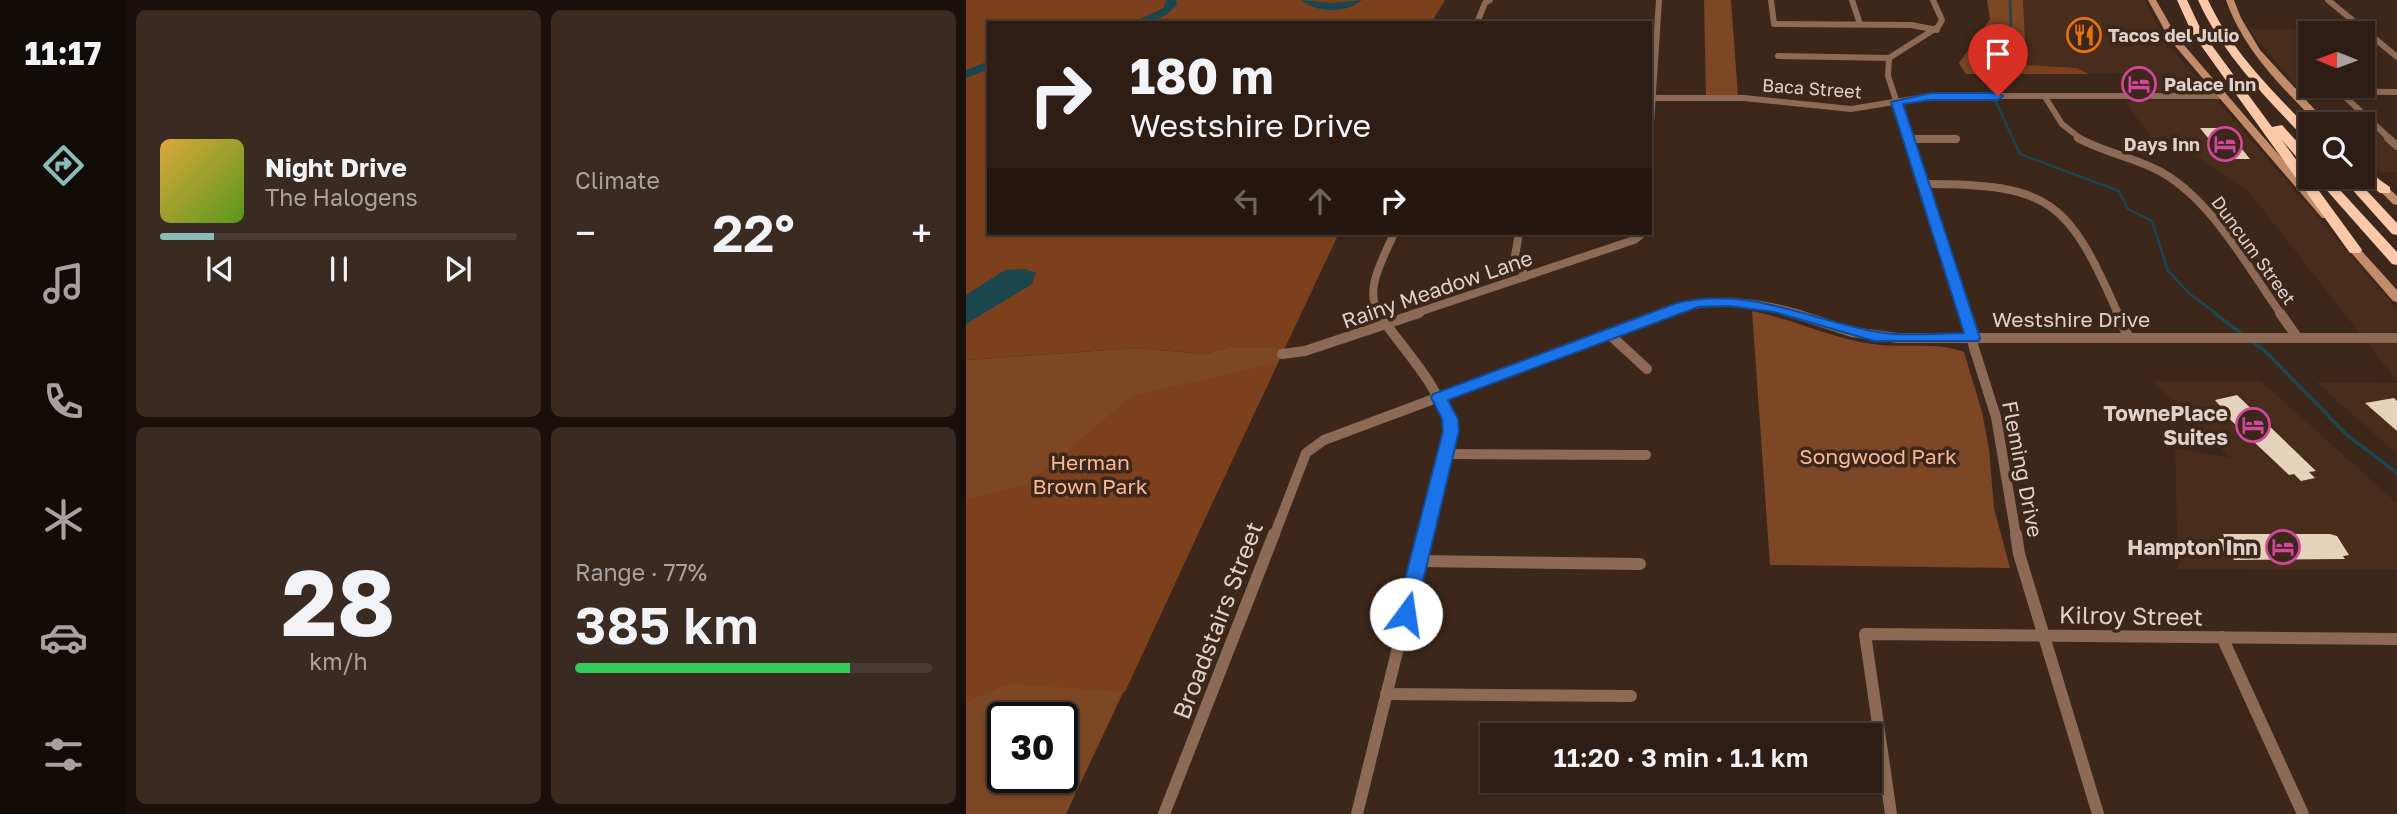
<!DOCTYPE html>
<html lang="en">
<head>
<meta charset="utf-8">
<style>
  body { margin:0; font-family:"Golos Text",sans-serif; background:#392a22; color:#f1f3f6; height:100vh; display:flex; flex-direction:column; font-size:26px; white-space:nowrap }
  * { box-sizing:border-box; margin:0 }
  p { font-size:23px; color:#a7a2a0 }
  .icon { flex:none; width:38px; height:38px; fill:none; stroke:currentColor; stroke-width:2; stroke-linecap:round; stroke-linejoin:round }
  .map { position:relative; flex:1; overflow:hidden }
  .sheet { display:flex; flex-direction:column; gap:10px; padding:10px; background:#19100b; width:840px }
  .sheet>* { flex:none }
  .guide { position:absolute; left:21px; top:21px; width:665px; height:214px; border-radius:0px; box-shadow:0 2px 5px #0004,0 0 0 2px #483b34; background:#2d1d14; color:#f1f3f6; overflow:hidden }
  .needle { width:46px; rotate:271deg }
  .tools { position:absolute; left:1332px; top:21px; display:grid; gap:14px }
  .tools a { display:grid; place-items:center; width:77px; height:77px; border-radius:0px; background:#2d1d14; box-shadow:0 2px 5px #0004,0 0 0 2px #483b34; font-size:35px }
  .speed { position:absolute; left:21px; top:702px; display:flex; gap:14px; font-size:35px; font-weight:700; text-align:center }
  .speed>* { display:grid; place-content:center; width:91px; height:91px; border-radius:50%; background:#2d1d14; box-shadow:0 2px 5px #0004,0 0 0 2px #483b34; line-height:1 }
  .speed .limit { border:4px solid #111; border-radius:10px; background:#fff; color:#111 }
  .pin { position:absolute; display:grid; place-items:center; width:60px; height:60px; color:#fff; margin:-72px -30px; border-radius:50% 50% 50% 0; rotate:-45deg; box-shadow:0 0 7px #0007 }
  .pin .icon { rotate:45deg }
  .me { position:absolute; width:77px; margin:-38px; rotate:14deg; stroke-linejoin:round; filter:drop-shadow(0 0 5px #0008) }
  .turn { display:flex; align-items:center; gap:24px; height:147px; padding:0 28px; font-size:32px }
  .turn .icon { width:91px; height:91px; stroke-width:2.5 }
  .turn b { display:block; font-size:49px; line-height:60px }
  .lanes { display:flex; align-items:center; height:66px; padding:0 28px; background:#0003; justify-content:center; gap:35px; direction:ltr }
  .lanes .off { opacity:.35 }
  .big { font-size:52px; font-weight:600; line-height:1.1 }
  .sheet .card { flex:1; display:flex; flex-direction:column; justify-content:center; gap:10px; min-width:0; padding:0 24px; border-radius:10px; background:#392a22 }
  .sheet .dial { align-items:center; gap:0 }
  .dial b { font-size:91px; line-height:1 }
  .song { display:flex; align-items:center; gap:21px }
  .cover { width:84px; height:84px; border-radius:10px; background:linear-gradient(135deg,hsl(40 70% 55%),hsl(90 70% 35%)) }
  .played { height:7px; border-radius:4px; background:linear-gradient(90deg,#8bbbb9 15%,#483b34 15%) }
  .keys { display:flex; justify-content:space-around; direction:ltr }
  .heat { display:flex; justify-content:space-between; align-items:center; font-size:38px; direction:ltr }
  .charge { height:10px; border-radius:5px; background:linear-gradient(90deg,#34c759 77%,#483b34 0) }
  .sheet .tiles { flex:1; display:grid; gap:10px; grid-template-columns:repeat(2,1fr) }
  .trip { position:absolute; left:514px; top:723px; width:402px; height:70px; border-radius:0px; background:#2d1d14; box-shadow:0 2px 5px #0004,0 0 0 2px #483b34; font-weight:600; line-height:70px; text-align:center }
  main { display:flex; flex:1; min-height:0 }
  .dock { display:flex; flex-direction:column; width:126px; justify-content:space-around; align-items:center; background:#120c08; color:#a7a2a0 }
  .dock .icon { width:49px; height:49px }
  .dock .selected { color:#8bbbb9 }
  .dock b { font-size:32px; color:#f1f3f6 }
  .map>svg:first-child { display:block }
  .built { fill:#482c1c }
  .green { fill:#7d4624; fill-rule:evenodd }
  .forest { fill:#7c411c }
  .water { fill:#1c464e }
  .lines { fill:none; stroke-linecap:round; stroke-linejoin:round }
  .stream-far1 { stroke:#1c464e; stroke-width:2.5 }
  .stream { stroke:#1c464e; stroke-width:3.5 }
  .river { fill:#1c464e; fill-rule:evenodd }
  .building { fill:#e4d3ba }
  .street-far3 { stroke:#8c6a55; stroke-width:6 }
  .street-far2 { stroke:#8c6a55; stroke-width:8 }
  .street-far1 { stroke:#8c6a55; stroke-width:10 }
  .street { stroke:#8c6a55; stroke-width:12 }
  .secondary { fill:#c28c6b; fill-rule:evenodd }
  .highway { fill:#fbc8a9; fill-rule:evenodd }
  .route { fill:#1a73e8; stroke:#114b97; stroke-width:2 }
  .labels { text-anchor:middle; dominant-baseline:central; stroke-width:7; stroke-linejoin:round; paint-order:stroke }
  .far-poi-label { font-size:18px; font-weight:bold; fill:#dfd0c9; stroke:#3c271a; text-anchor:start }
  .far-street-label { font-size:18px; fill:#dfd0c9; stroke:#3c271a }
  .street-label { font-size:21px; fill:#dfd0c9; stroke:#3c271a }
  .poi-label { font-size:21px; font-weight:bold; fill:#dfd0c9; stroke:#3c271a; text-anchor:end }
  .park-label { font-size:21px; fill:#f9b894; stroke:#3c271a }
  .near-street-label { font-size:24px; fill:#dfd0c9; stroke:#3c271a }
</style>
</head>
<body>
<main>
<nav class="dock">
<b>11:17</b>
<svg class="icon selected" aria-label="directions" viewBox="0 0 24 24"><path d="M12 3l9 9-9 9-9-9zM9 14v-3h6M13 9l2 2-2 2"/></svg>
<svg class="icon" aria-label="music" viewBox="0 0 24 24"><path d="M9 18V5l10-2v13"/><circle cx="6" cy="18" r="3"/><circle cx="16" cy="16" r="3"/></svg>
<svg class="icon" aria-label="phone" viewBox="0 0 24 24"><path d="M5 4h4l2 5-3 2q2 4 5 5l2-3 5 2v4C11 20 4 13 5 4z"/></svg>
<svg class="icon" aria-label="climate" viewBox="0 0 24 24"><path d="M12 3v18M4 7l16 10M4 17L20 7"/></svg>
<svg class="icon" aria-label="car" viewBox="0 0 24 24"><path d="M5 17H2v-5l4-1 3-4h7l3 4 3 1v5h-3M9 17h6M6 11h13"/><circle cx="7" cy="17" r="2"/><circle cx="17" cy="17" r="2"/></svg>
<svg class="icon" aria-label="filters" viewBox="0 0 24 24"><path d="M4 7h16M4 17h16"/><circle cx="9" cy="7" r="2"/><circle cx="15" cy="17" r="2"/></svg>
</nav>
<section class="sheet">
<div class="tiles">
<div class="card">
<div class="song"><i class="cover"></i><div><b>Night Drive</b><p>The Halogens</p></div></div>
<div class="played"></div>
<div class="keys"><svg class="icon" aria-label="previous" viewBox="0 0 24 24"><path d="M18 5L8 12l10 7zM5 5v14"/></svg><svg class="icon" aria-label="pause" viewBox="0 0 24 24"><path d="M8 5v14M16 5v14"/></svg><svg class="icon" aria-label="next" viewBox="0 0 24 24"><path d="M6 5l10 7-10 7zM19 5v14"/></svg></div>
</div>
<div class="card"><p>Climate</p>
<div class="heat"><a>−</a><b class="big">22°</b><a>+</a></div>
</div>
<div class="card dial"><b>28</b><p>km/h</p></div>
<div class="card"><p>Range · 77%</p><b class="big">385 km</b><div class="charge"></div></div>
</div>
</section>
<div class="map">
<svg width="1431" height="814" viewBox="0 0 1431 814">
  <rect width="100%" height="100%" fill="#3c271a"/>
  <g class="built">
    <path d="M1056,0h123l23,44 38,45 -5,2h-65l-12,-18 -35,1 -12,-6 -50,-3z"/>
    <path d="M1283,29l66,1 4,3h-9v53h13l3,3h-28z"/>
    <path d="M1251,100l180,209v72l-148,-189 -47,-32 -51,-22 -26,-37z"/>
    <path d="M1357,117h40l34,33v22h-17l-17,-16 -1,-32h-31z"/>
    <path d="M1186,381h109l136,122v67l-219,-1 -3,-121 55,10z"/>
    <path d="M1350,382l81,1v71z"/>
  </g>
  <g class="green">
    <path d="M738,0h27l7,96h-32z"/>
    <path d="M1021,0h36l3,61 -37,9 -1,4h-22l-7,-11 31,-44z"/>
    <path d="M786,311c41,8 79,27 120,33 30,5 64,-3 92,8l18,60 7,37 5,59 16,60 -240,-3z"/>
    <path d="M172,348l66,6 23,-6h58l-219,466h-100v-454zM37,718h59v59h-59z"/>
  </g>
  <g class="forest">
    <path d="M0,0h479l-14,23h-442v210h350l-54,115h-58l-23,6 -66,-6 -172,12z"/>
    <path d="M1060,61l1,4 50,3 12,6h-101l1,-4z"/>
    <path d="M311,363l-152,329 -116,-8 -43,18v-203l61,-15 105,-88z"/>
  </g>
  <path class="water" d="M59,269l11,4 -4,11 -66,40v-29l39,-25z"/>
  <g class="lines">
    <path class="stream-far1" d="M1044,0l1,25 -29,29 -1,16 39,84 99,37 9,18 24,12 16,50 22,23 27,20"/>
    <g class="stream">
      <path d="M1248,313l31,23"/>
      <path d="M1285,341l14,10 82,84 50,38"/>
    </g>
    <g class="river">
      <path d="M200,0h10l1,4c-10,15 -29,19 -46,19l33,-15z"/>
      <path d="M334,0l31,3 31,-3c-16,14 -45,13 -62,0z"/>
      <path d="M23,61v8l-23,9v-8z"/>
    </g>
  </g>
  <g class="building">
    <path d="M1234,128h25l25,31h-25z"/>
    <path d="M1271,395l79,76 -7,1 6,6 -14,3 -7,-7 -5,1 -71,-67 3,-1 -6,-7z"/>
    <path d="M1428,398l3,3v30l-32,-28z"/>
    <path d="M1257,534h107l7,2 12,19 -6,1 2,3 -111,1 -2,-4h-6l-8,-17h7z"/>
  </g>
  <g class="lines">
    <g class="street-far3">
      <path d="M805,0l3,24 137,1 26,5"/>
      <path d="M886,0l8,24"/>
      <path d="M1362,0l69,57"/>
      <path d="M511,23l8,-20 5,-3"/>
      <path d="M812,56l111,2"/>
      <path d="M1326,91l105,1"/>
      <path d="M1374,92l50,47"/>
      <path d="M1079,97l17,27 19,15"/>
      <path d="M684,98h94l107,11 80,-13h292"/>
      <path d="M684,139l9,-139"/>
      <path d="M943,139l-21,-63 1,-18 49,-31 4,-7 -9,-20"/>
      <path d="M944,139h46"/>
    </g>
    <g class="street-far2">
      <path d="M942,138l59,176"/>
      <path d="M1112,138c27,15 59,20 85,35 51,30 85,95 118,141"/>
      <path d="M1422,138l9,8"/>
      <path d="M944,139h46"/>
      <path d="M958,184c127,0 144,16 194,130"/>
      <path d="M553,233l-4,23 10,21"/>
      <path d="M413,314c-16,-25 5,-56 15,-81"/>
      <path d="M447,314l221,-74 9,-7"/>
      <path d="M694,314c45,-17 93,-14 139,0"/>
    </g>
    <g class="street-far1">
      <path d="M412,313c26,38 62,72 73,118l-26,105"/>
      <path d="M827,313l59,19 46,6h499"/>
      <path d="M1000,313l8,35 22,69 20,119"/>
      <path d="M1151,313l11,23"/>
      <path d="M1314,313l17,24"/>
      <path d="M642,333l39,36"/>
      <path d="M316,354l23,-3 114,-38"/>
      <path d="M482,454l198,1"/>
      <path d="M308,536l32,-83 18,-13 340,-127"/>
    </g>
    <g class="street">
      <path d="M1050,534l3,20 79,260"/>
      <path d="M453,561l221,3"/>
      <path d="M1256,637l81,177"/>
      <path d="M420,694l245,2"/>
      <path d="M198,814l110,-280"/>
      <path d="M391,814l69,-280"/>
      <path d="M925,814l-26,-180 532,5"/>
    </g>
    <g class="secondary">
      <path d="M1182,0h8l21,37 153,177v4h-8l-152,-178z"/>
      <path d="M1260,0h8l7,18 19,32 68,74h-10c-37,-38 -74,-73 -92,-124z"/>
      <path d="M1396,163l35,33v9l-4,-1 -31,-31z"/>
      <path d="M1380,237l4,1 47,52v12l-4,-1 -51,-59v-4z"/>
    </g>
    <g class="highway">
      <path d="M1211,0h10l15,32 70,95 10,-2 28,31v12l-5,-1 -24,-28 79,108 2,3 -2,3h-10l-158,-220z"/>
      <path d="M1232,0h10c24,52 63,89 102,130v11l-4,-1c-41,-44 -83,-85 -108,-140z"/>
      <path d="M1396,168l28,19v6h-10l-20,-16h2z"/>
      <path d="M1349,177h13l69,75v13l-5,-1z"/>
      <path d="M1375,177h13l43,46v12l-5,-1z"/>
    </g>
  </g>
  <path class="route" d="M965,93h67l5,3 -5,4h-67l-28,4 77,234 -2,3h-104l-100,-29 -45,-6 -31,1 -250,93 10,19 1,12 -44,183 -3,6 -6,2 -7,-2 -3,-6 47,-183 -1,-12 -11,-22 2,-3 244,-91c69,-17 129,15 195,28 29,6 63,2 92,2l-73,-231z"/>
  <defs>
    <g id="restaurant-ring" transform="scale(1.75)"><circle r="9.5" fill="#3c271a" stroke="#e8710a" stroke-width="1.5"/><path d="M-5-6h1v4h1v-4h1v4h1v-4h1v5L-1.5 .5V6h-2V.5L-5-1ZM5-6V6H3V1.5H1.5Q1.5-4 5-6Z" fill="#e8710a"/></g>
    <g id="hotel-ring" transform="scale(1.75)"><circle r="9.5" fill="#3c271a" stroke="#d1479c" stroke-width="1.5"/><path d="M-6-4.5h1.5V1H6V5H4.5V3h-9V5H-6ZM-4 0a1.8 1.8 0 1 1 3.6 0ZM.5 0V-2.5h3Q6-2.5 6 0Z" fill="#d1479c"/></g>
  </defs>
  <g fill-rule="evenodd">
    <use href="#restaurant-ring" x="1118" y="35"/>
    <use href="#hotel-ring" x="1173" y="84"/>
    <use href="#hotel-ring" x="1259" y="144"/>
    <use href="#hotel-ring" x="1287" y="425"/>
    <use href="#hotel-ring" x="1317" y="547"/>
  </g>
  <g class="labels">
    <g class="far-poi-label">
      <text x="1142" y="35">Tacos del Julio</text>
      <text x="1198" y="84">Palace Inn</text>
      <text x="1234" y="144" text-anchor="end">Days Inn</text>
    </g>
    <g class="far-street-label">
      <text transform="translate(846 88) rotate(4)">Baca Street</text>
      <text transform="translate(1288 250) rotate(54)">Duncum Street</text>
    </g>
    <g class="street-label">
      <text transform="translate(471 289) rotate(-19)">Rainy Meadow Lane</text>
      <text x="1105" y="319">Westshire Drive</text>
      <text transform="translate(1057 469) rotate(79)">Fleming Drive</text>
    </g>
    <g class="poi-label">
      <text x="1262" y="413">TownePlace<tspan x="1262" dy="24">Suites</tspan></text>
      <text x="1292" y="547">Hampton Inn</text>
    </g>
    <g class="park-label">
      <text x="912" y="456">Songwood Park</text>
      <text x="124" y="462">Herman<tspan x="124" dy="24">Brown Park</tspan></text>
    </g>
    <g class="near-street-label">
      <text transform="translate(1165 615) rotate(1)">Kilroy Street</text>
      <text transform="translate(251 620) rotate(-69)">Broadstairs Street</text>
    </g>
  </g>
</svg>
<div class="tools">
<a><svg class="needle" viewBox="-14 -14 28 28"><path d="M0-13l5 13h-10z" fill="#e53935"/><path d="M0 13l5-13h-10z" fill="#a7a2a0"/></svg></a>
<a><svg class="icon" aria-label="search" viewBox="0 0 24 24"><circle cx="10" cy="10" r="6"/><path d="M15 15l6 6"/></svg></a>
</div>
<div class="speed"><div class="limit">30</div></div>
<div class="pin" style="left:1032px;top:96px;background:#d93025"><svg class="icon" aria-label="arrive" viewBox="0 0 24 24"><path d="M6 21V4h12l-3 4 3 4H6"/></svg></div>
<svg class="me" style="left:440px;top:614px" viewBox="-20 -20 40 40"><circle r="19" fill="#fff"/><path d="M0-13L10 11 0 6-10 11z" fill="#1a73e8"/></svg>
<div class="trip">11:20 · 3 min · 1.1 km</div>
<div class="guide">
<div class="turn"><svg class="icon" aria-label="right" viewBox="0 0 24 24"><path d="M7 20v-9h11M14 6l5 5-5 5"/></svg><div><b>180 m</b>Westshire Drive</div></div>
<div class="lanes"><svg class="icon off" aria-label="left" viewBox="0 0 24 24"><path d="M17 20v-9H6M10 6l-5 5 5 5"/></svg><svg class="icon off" aria-label="ahead" viewBox="0 0 24 24"><path d="M12 20V5M6 11l6-6 6 6"/></svg><svg class="icon" aria-label="right" viewBox="0 0 24 24"><path d="M7 20v-9h11M14 6l5 5-5 5"/></svg></div>
</div>
</div>
</main>
</body>
</html>
